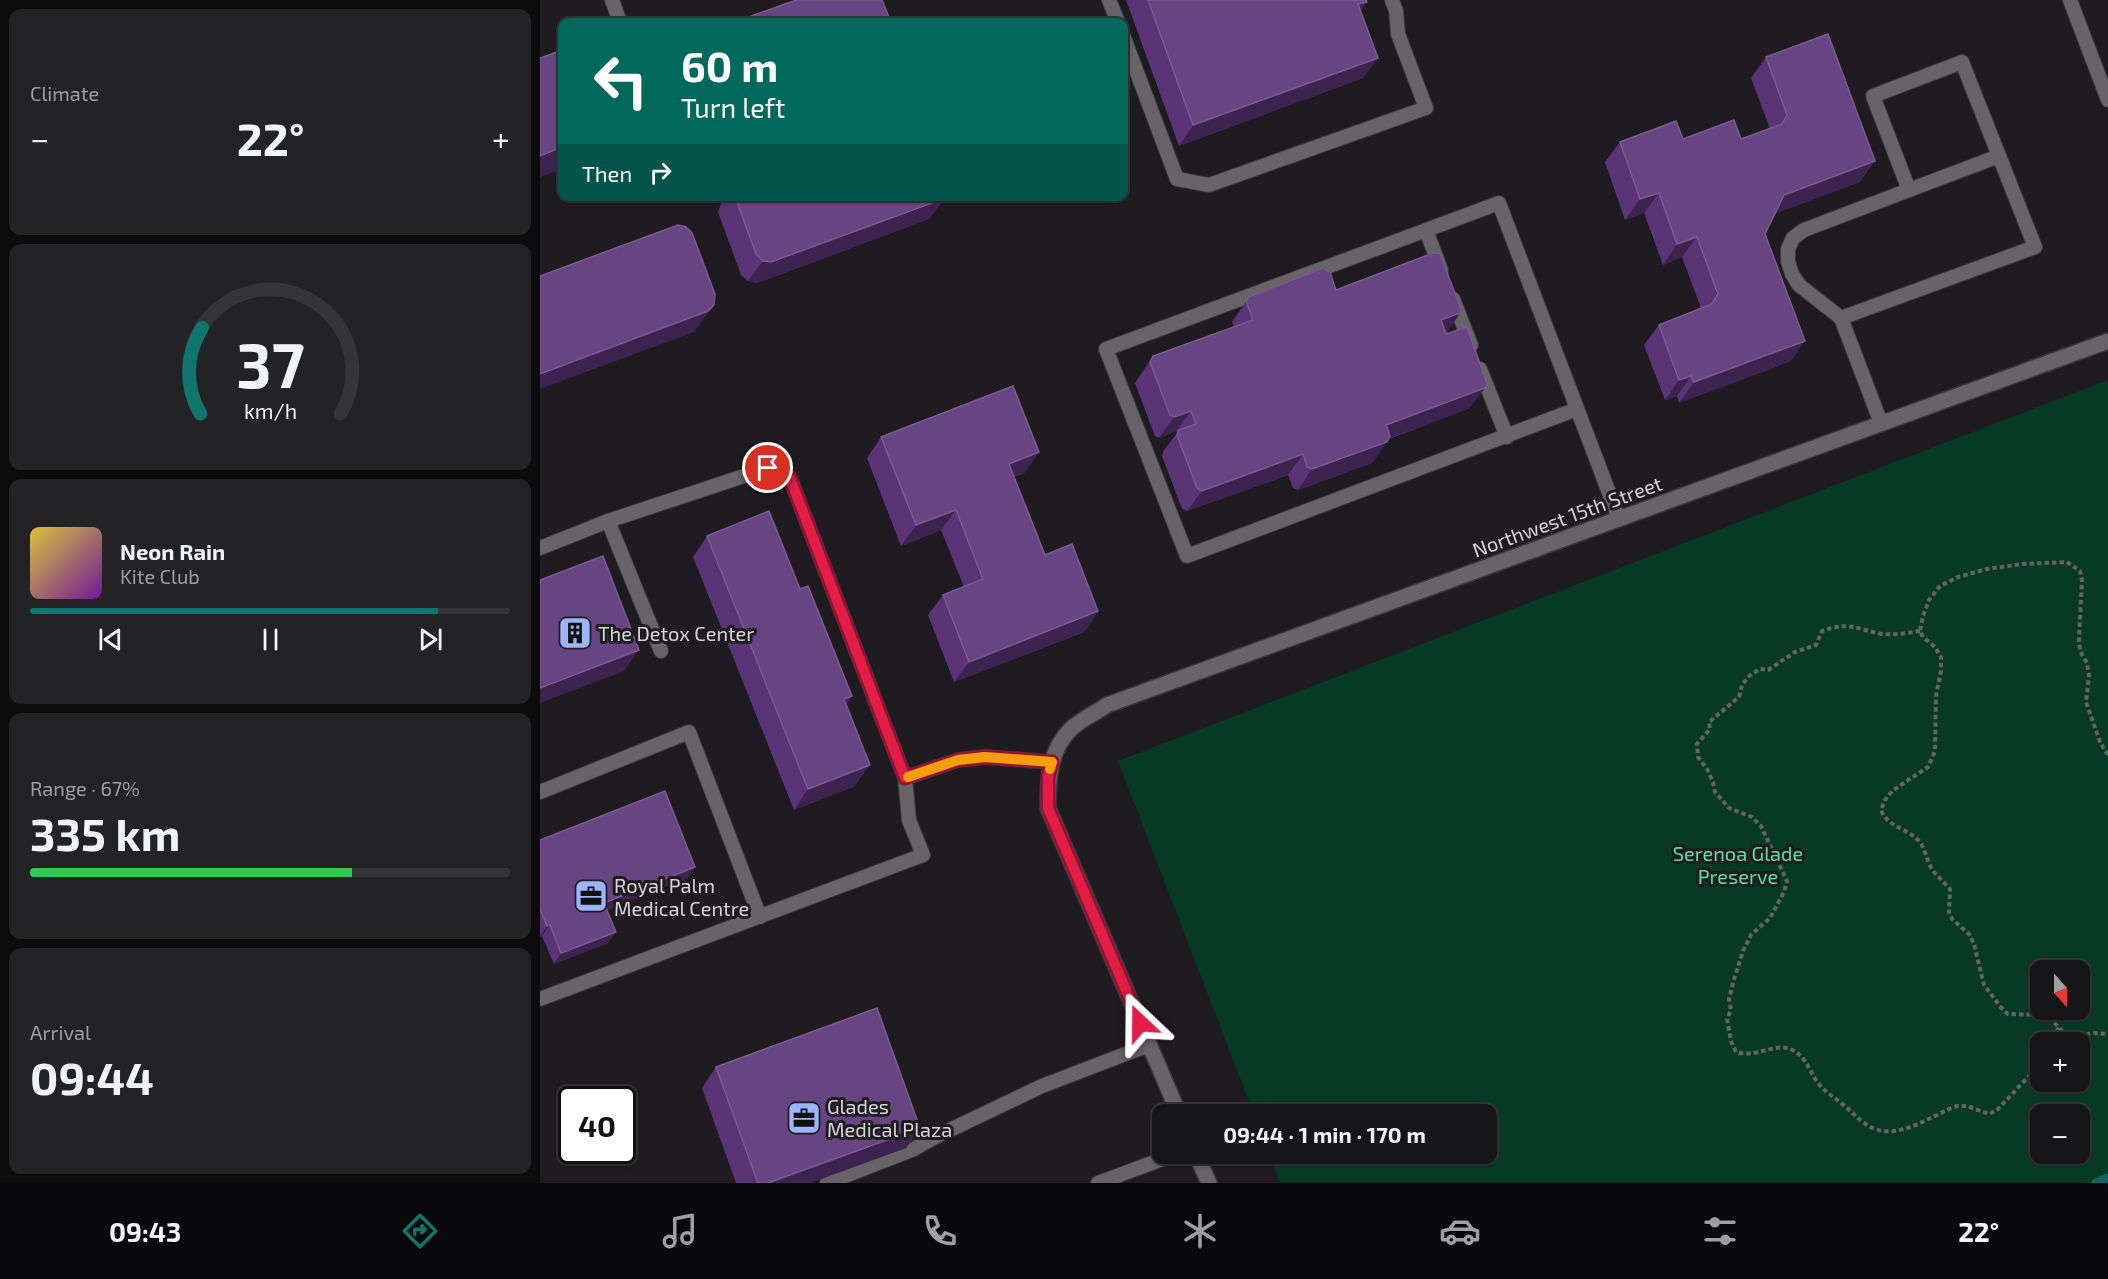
<!DOCTYPE html>
<html lang="en">
<head>
<meta charset="utf-8">
<style>
  body { margin:0; font-family:"Exo 2",sans-serif; background:#232225; color:#f1f3f6; height:100vh; display:flex; flex-direction:column; font-size:22px; white-space:nowrap }
  * { box-sizing:border-box; margin:0 }
  p { font-size:20px; color:#9e9fa2 }
  .icon { flex:none; width:33px; height:33px; fill:none; stroke:currentColor; stroke-width:2; stroke-linecap:round; stroke-linejoin:round }
  .map { position:relative; flex:1; overflow:hidden }
  .panel { display:flex; flex-direction:column; gap:9px; padding:9px; background:#0c0c0d; width:540px }
  .panel>* { flex:none }
  .banner { position:absolute; left:18px; top:18px; width:570px; height:183px; border-radius:12px; box-shadow:0 2px 4px #0004,0 0 0 2px #353437; background:#00695c; color:#fff; overflow:hidden }
  .needle { width:39px; rotate:159deg }
  .fabs { position:absolute; left:1490px; top:960px; display:grid; gap:12px }
  .fabs a { display:grid; place-items:center; width:60px; height:60px; border-radius:12px; background:#161518; box-shadow:0 2px 4px #0004,0 0 0 2px #353437; font-size:30px }
  .speed { position:absolute; left:18px; top:1086px; display:flex; gap:12px; font-size:30px; font-weight:700; text-align:center }
  .speed>* { display:grid; place-content:center; width:78px; height:78px; border-radius:50%; background:#161518; box-shadow:0 2px 4px #0004,0 0 0 2px #353437; line-height:1 }
  .speed .limit { border:3px solid #111; border-radius:9px; background:#fff; color:#111 }
  .pin { position:absolute; display:grid; place-items:center; width:51px; height:51px; color:#fff; margin:-26px; border:3px solid #fff; border-radius:50%; box-shadow:0 2px 6px #0007 }
  .me { position:absolute; width:66px; margin:-33px; rotate:337deg; stroke-linejoin:round; filter:drop-shadow(0 0 4px #0008) }
  .turn { display:flex; align-items:center; gap:21px; height:126px; padding:0 24px; font-size:27px }
  .turn .icon { width:78px; height:78px; stroke-width:2.5 }
  .turn b { display:block; font-size:42px; line-height:51px }
  .then { display:flex; align-items:center; height:57px; padding:0 24px; background:#0003; gap:12px; font-size:22px }
  .big { font-size:45px; font-weight:700; line-height:1.1 }
  .panel .card { flex:1; display:flex; flex-direction:column; justify-content:center; gap:9px; min-width:0; padding:0 21px; border-radius:12px; background:#232225 }
  .panel .dial { align-items:center; gap:0 }
  .dial svg { height:156px; overflow:visible; fill:none; stroke:#353437; stroke-width:7; stroke-linecap:round; text-anchor:middle }
  .dial text { fill:#f1f3f6; stroke:none }
  .song { display:flex; align-items:center; gap:18px }
  .cover { width:72px; height:72px; border-radius:9px; background:linear-gradient(135deg,hsl(50 70% 55%),hsl(280 70% 35%)) }
  .played { height:6px; border-radius:3px; background:linear-gradient(90deg,#0f766e 85%,#353437 85%) }
  .keys { display:flex; justify-content:space-around; direction:ltr }
  .heat { display:flex; justify-content:space-between; align-items:center; font-size:33px; direction:ltr }
  .charge { height:9px; border-radius:4px; background:linear-gradient(90deg,#34c759 67%,#353437 0) }
  .trip { position:absolute; left:612px; top:1104px; width:345px; height:60px; border-radius:12px; background:#161518; box-shadow:0 2px 4px #0004,0 0 0 2px #353437; font-weight:700; line-height:60px; text-align:center }
  .dock { display:flex; height:96px; justify-content:space-around; align-items:center; background:#09080a; color:#9e9fa2 }
  .dock .icon { width:42px; height:42px }
  .dock .selected { color:#0f766e }
  .dock b { font-size:27px; color:#f1f3f6 }
  main { display:flex; flex:1; min-height:0 }
  .map>svg:first-child { display:block }
  .green { fill:#073a25; fill-rule:evenodd }
  .lines { fill:none; stroke-linecap:round; stroke-linejoin:round }
  .stream { stroke:#0f6567; stroke-width:9 }
  .lane-casing { stroke:#39383a; stroke-width:16 }
  .secondary-casing { stroke:#39383a; stroke-width:18 }
  .path { stroke:#646265; stroke-width:4; stroke-dasharray:4.5 3; stroke-linecap:butt }
  .lane { stroke:#666467; stroke-width:14 }
  .secondary { stroke:#666467; stroke-width:15 }
  .wall { fill:#5b3377 }
  .shaded-wall { fill:#3d2350 }
  .building { fill:#684582; stroke:#7a5b8f; stroke-width:1.5 }
  .route-casing { stroke:#92132f; stroke-width:15 }
  .route { stroke:#e11d48; stroke-width:10 }
  .slow { stroke:#f59e0b; stroke-width:10 }
  .labels { text-anchor:middle; dominant-baseline:central; stroke-width:6; stroke-linejoin:round; paint-order:stroke }
  .street-label { font-size:20px; fill:#d6d5d7; stroke:#1e1c20 }
  .poi-label { font-size:20px; fill:#d6d5d7; stroke:#1e1c20; text-anchor:start }
  .park-label { font-size:20px; fill:#55e2a1; stroke:#1e1c20 }
</style>
</head>
<body>
<main>
<section class="panel">
<div class="card"><p>Climate</p>
<div class="heat"><a>−</a><b class="big">22°</b><a>+</a></div>
</div>
<div class="card dial"><svg viewBox="0 0 100 80">
<path d="M14 69A42 42 0 1 1 86 69"/>
<path d="M14 69A42 42 0 0 1 15 25" stroke="#0f766e"/>
<text x="50" y="56" font-size="32" font-weight="700">37</text>
<text x="50" y="72" font-size="11">km/h</text>
</svg></div>
<div class="card">
<div class="song"><i class="cover"></i><div><b>Neon Rain</b><p>Kite Club</p></div></div>
<div class="played"></div>
<div class="keys"><svg class="icon" aria-label="previous" viewBox="0 0 24 24"><path d="M18 5L8 12l10 7zM5 5v14"/></svg><svg class="icon" aria-label="pause" viewBox="0 0 24 24"><path d="M8 5v14M16 5v14"/></svg><svg class="icon" aria-label="next" viewBox="0 0 24 24"><path d="M6 5l10 7-10 7zM19 5v14"/></svg></div>
</div>
<div class="card"><p>Range · 67%</p><b class="big">335 km</b><div class="charge"></div></div>
<div class="card"><p>Arrival</p><b class="big">09:44</b></div>
</section>
<div class="map">
<svg width="1568" height="1183" viewBox="0 0 1568 1183">
  <rect width="100%" height="100%" fill="#1e1c20"/>
  <path class="green" d="M1568,380v799l-10,4h-818l-11,-29h217v-40h-232l-136,-353zM1500,970h39v40h-39zM1500,1042h39v40h-39zM1500,1114h39v40h-39z"/>
  <g class="lines">
    <path class="stream" d="M1556,1183l12,-5"/>
    <g class="lane-casing">
      <g id="lane">
        <path d="M72,0l8,22"/>
        <path d="M569,0l9,22"/>
        <path d="M1530,0l38,100"/>
        <path d="M584,38l53,141 32,6 217,-77 -28,-74 -2,-23 -4,-11"/>
        <path d="M1369,190l90,-34"/>
        <path d="M886,230l15,40"/>
        <path d="M913,299l18,46"/>
        <path d="M1301,318l-42,-33 -7,-11 -4,-13v-12l5,-11 11,-8 105,-40 -36,-94 89,-34 73,185 -194,71 40,105"/>
        <path d="M940,369l27,68"/>
        <path d="M1037,409l-390,147 -81,-207 393,-146 120,316"/>
        <path d="M68,521l160,-53 14,4 8,6 115,300 53,-18 27,-3 67,5"/>
        <path d="M0,548l68,-27 53,130"/>
        <path d="M0,792l149,-60 71,185"/>
        <path d="M0,999l383,-144 -14,-35 -4,-42"/>
        <path d="M287,1183l87,-34 19,-11 109,-52 107,-41"/>
        <path d="M558,1183l78,-29"/>
      </g>
    </g>
    <g class="secondary-casing">
      <g id="secondary">
        <path d="M639,1114l-131,-306c0,-28 1,-58 23,-79 10,-10 25,-16 36,-24l1001,-364"/>
        <path d="M656,1154l13,29"/>
      </g>
    </g>
    <g class="path">
      <path d="M1380,631c-11,2 -27,4 -38,3 -27,-5 -31,-13 -60,-3l-6,14 -21,7 -27,18 -8,-1 -11,7 -7,9 -3,12 -30,25 1,7 -13,15 1,13 9,12 6,13 2,10 14,16 23,9 9,9 26,55 -3,11 -14,26 -19,17 -8,16 -8,25 -6,23 2,11 -4,9 4,22 5,11c21,6 38,-9 54,-3 16,6 19,22 28,34 8,10 19,16 28,24 7,6 13,13 21,18 28,19 64,-10 90,-19h10l22,8 8,-4 33,-35 10,-18"/>
      <path d="M1568,755l-8,-13 -14,-40 3,-26 -2,-13 -7,-12 -1,-12 3,-59 -2,-9 -13,-9 -45,2 -35,5 -29,8 -18,9 -11,14 -6,16 -3,15 3,6 12,10 6,10v14l-5,25 -1,55 -7,16 -36,24 -7,9 -4,10c6,16 24,18 36,29 9,8 9,23 17,33 5,6 11,11 16,17l-1,23 3,7 17,15 5,10 10,41 19,25 5,4 31,1 12,4 15,16 7,2 21,-4 14,1"/>
      <path d="M1507,1042l12,-14"/>
    </g>
    <use href="#lane" class="lane"/>
    <use href="#secondary" class="secondary"/>
  </g>
  <g class="wall">
    <path d="M586,0h240l1,2 -7,9 3,67 -184,68z"/>
    <path d="M1226,57l94,125 -85,31 -10,21 26,127 -112,42 -2,-7 -12,4 -21,-55 15,-20 42,-17 -19,-51 -19,8 -19,-52 -19,7 -20,-58 15,-20 121,-3 29,-10 -19,-51z"/>
    <path d="M184,196h222l-17,23 -172,64 -9,-2 -7,-6 -23,-63z"/>
    <path d="M796,290l124,23 -14,21 24,74 -81,31 -17,24 -74,27 -5,-2 -5,-13 -101,36 -5,-2 -20,-53 2,-6 13,-17 -1,-2 -17,7 -4,-2 -20,-53 18,-27 81,-29 -2,-5 17,-25z"/>
    <path d="M341,437l158,15 -15,21 -10,4 31,78 53,56 -14,21 -130,50 -26,-67 15,-20 21,-8 -23,-57 -40,16 -34,-88z"/>
    <path d="M167,536l93,53 52,107 -6,9 9,81 -61,24 -101,-253z"/>
    <path d="M0,840l148,38 -81,32 1,33 -54,21 -12,-28 -2,1z"/>
    <path d="M176,1067l204,61 -14,20 -96,35h-74l-34,-95z"/>
  </g>
  <g class="shaded-wall">
    <path d="M827,2l-15,21 6,-19z"/>
    <path d="M838,58l-15,20 -184,68 14,-21z"/>
    <path d="M22,147v22l-22,8v-21z"/>
    <path d="M1335,161l-15,21 -91,34 15,-21z"/>
    <path d="M1119,193l-15,20 -19,7 15,-21z"/>
    <path d="M406,196l-17,23 -172,64 -9,-2 15,-20z"/>
    <path d="M1157,237l-15,20 -19,8 14,-21z"/>
    <path d="M174,305l-20,27 -154,57v-15z"/>
    <path d="M920,313l-14,21 -5,-14z"/>
    <path d="M1265,341l-14,20 -112,42 15,-21z"/>
    <path d="M1151,376l-14,20 -12,4 14,-20z"/>
    <path d="M945,388l-15,20 -99,37 15,-20z"/>
    <path d="M651,411l-15,20 -17,7 15,-21z"/>
    <path d="M847,442l-15,21 -74,27 14,-21z"/>
    <path d="M499,452l-15,21 -30,12 15,-21z"/>
    <path d="M763,454l-15,21 -101,36 15,-20z"/>
    <path d="M416,510l-15,20 -40,16 15,-21z"/>
    <path d="M558,611l-14,21 -130,50 15,-20z"/>
    <path d="M99,650l-15,21 -84,32v-15z"/>
    <path d="M312,696l-14,20 6,-17z"/>
    <path d="M330,765l-15,21 -61,24 14,-21z"/>
    <path d="M155,867l-7,11 -91,36 7,-11z"/>
    <path d="M10,925l-8,11 -2,1 7,-11z"/>
    <path d="M76,932l-8,11 -54,21 7,-11z"/>
    <path d="M380,1128l-14,20 -96,35h-42z"/>
  </g>
  <g class="building">
    <path d="M256,0h86l9,22h-156z"/>
    <path d="M608,0h218l1,2 -9,2 20,54 -185,67z"/>
    <path d="M1288,34l47,127 -91,34 -19,39 40,107 -111,41 -3,-6 -12,4 -20,-55 53,-21 6,-10 -21,-57 -20,7 -18,-51 -19,6 -20,-57 56,-21 7,18 51,-19 7,19 41,-15 5,-9 -21,-58z"/>
    <path d="M22,50v97l-22,9v-98z"/>
    <path d="M195,196h210l-2,3 -172,63 -8,-1 -7,-7z"/>
    <path d="M138,225l8,2 6,6 23,61 -1,11 -6,6 -168,63v-98z"/>
    <path d="M893,253l7,1 21,55 -1,4 -19,7 5,14 21,-7 20,57 -2,4 -99,37 4,11 -3,6 -75,27 -5,-2 -4,-13 -101,37 -5,-3 -20,-53 2,-5 17,-6 -5,-13 -17,6 -4,-2 -20,-53 3,-6 100,-36 -7,-19 3,-4 74,-29 7,4 6,18z"/>
    <path d="M473,386l26,66 -30,12 36,91 27,-11 26,67 -129,51 -26,-67 40,-16 -27,-69 -40,15 -35,-88z"/>
    <path d="M229,511l31,78 8,-3 44,110 -8,3 26,66 -62,24 -101,-253z"/>
    <path d="M63,556l36,94 -99,38v-108z"/>
    <path d="M125,791l30,76 -91,36 12,29 -55,21 -11,-28 -3,1 -7,-17v-69z"/>
    <path d="M337,1008l43,120 -152,55h-10l-42,-116z"/>
  </g>
  <g class="lines">
    <g class="route-casing">
      <path id="route" d="M228,468l14,4 8,6 115,300 53,-18 27,-3 67,5 -4,15v31l92,215"/>
    </g>
    <use href="#route" class="route"/>
    <path class="slow" d="M368,777l50,-17 27,-3 67,5 -2,7"/>
  </g>
  <defs>
    <g id="building-square" transform="scale(1.725)"><rect x="-9" y="-9" width="18" height="18" rx="4" fill="#9cb4fd" stroke="#1e1c20"/><path d="M-4-6H4V6H1V3H-1V6H-4ZM-2.5-4.3h1.7v1.8h-1.7ZM.8-4.3h1.7v1.8H.8ZM-2.5-1h1.7V.8h-1.7ZM.8-1h1.7V.8H.8Z" fill="#111"/></g>
    <g id="office-square" transform="scale(1.725)"><rect x="-9" y="-9" width="18" height="18" rx="4" fill="#9cb4fd" stroke="#1e1c20"/><path d="M-6-3h4V-5.5h4V-3h4V5H-6ZM-1-4.5V-3h2v-1.5ZM-6 0V1H6V0Z" fill="#111"/></g>
  </defs>
  <g fill-rule="evenodd">
    <use href="#building-square" x="35" y="633"/>
    <use href="#office-square" x="51" y="896"/>
    <use href="#office-square" x="264" y="1118"/>
  </g>
  <g class="labels">
    <g class="street-label">
      <text transform="translate(1027 516) rotate(-20)">Northwest 15th Street</text>
    </g>
    <g class="poi-label">
      <text x="58" y="633">The Detox Center</text>
      <text x="74" y="885">Royal Palm<tspan x="74" dy="23">Medical Centre</tspan></text>
      <text x="287" y="1106">Glades<tspan x="287" dy="23">Medical Plaza</tspan></text>
    </g>
    <g class="park-label">
      <text x="1198" y="853">Serenoa Glade<tspan x="1198" dy="23">Preserve</tspan></text>
    </g>
  </g>
</svg>
<div class="fabs">
<a><svg class="needle" viewBox="-14 -14 28 28"><path d="M0-13l5 13h-10z" fill="#e53935"/><path d="M0 13l5-13h-10z" fill="#9e9fa2"/></svg></a>
<a>+</a>
<a>−</a>
</div>
<div class="speed"><div class="limit">40</div></div>
<div class="pin" style="left:228px;top:468px;background:#d93025"><svg class="icon" aria-label="arrive" viewBox="0 0 24 24"><path d="M6 21V4h12l-3 4 3 4H6"/></svg></div>
<svg class="me" style="left:600px;top:1023px" viewBox="-20 -20 40 40"><path d="M0-17L14 15 0 8-14 15z" fill="#e11d48" stroke="#fff" stroke-width="4"/></svg>
<div class="trip">09:44 · 1 min · 170 m</div>
<div class="banner">
<div class="turn"><svg class="icon" aria-label="left" viewBox="0 0 24 24"><path d="M17 20v-9H6M10 6l-5 5 5 5"/></svg><div><b>60 m</b>Turn left</div></div>
<div class="then">Then<svg class="icon" aria-label="right" viewBox="0 0 24 24"><path d="M7 20v-9h11M14 6l5 5-5 5"/></svg></div>
</div>
</div>
</main>
<nav class="dock">
<b>09:43</b>
<svg class="icon selected" aria-label="directions" viewBox="0 0 24 24"><path d="M12 3l9 9-9 9-9-9zM9 14v-3h6M13 9l2 2-2 2"/></svg>
<svg class="icon" aria-label="music" viewBox="0 0 24 24"><path d="M9 18V5l10-2v13"/><circle cx="6" cy="18" r="3"/><circle cx="16" cy="16" r="3"/></svg>
<svg class="icon" aria-label="phone" viewBox="0 0 24 24"><path d="M5 4h4l2 5-3 2q2 4 5 5l2-3 5 2v4C11 20 4 13 5 4z"/></svg>
<svg class="icon" aria-label="climate" viewBox="0 0 24 24"><path d="M12 3v18M4 7l16 10M4 17L20 7"/></svg>
<svg class="icon" aria-label="car" viewBox="0 0 24 24"><path d="M5 17H2v-5l4-1 3-4h7l3 4 3 1v5h-3M9 17h6M6 11h13"/><circle cx="7" cy="17" r="2"/><circle cx="17" cy="17" r="2"/></svg>
<svg class="icon" aria-label="filters" viewBox="0 0 24 24"><path d="M4 7h16M4 17h16"/><circle cx="9" cy="7" r="2"/><circle cx="15" cy="17" r="2"/></svg>
<b>22°</b>
</nav>
</body>
</html>
